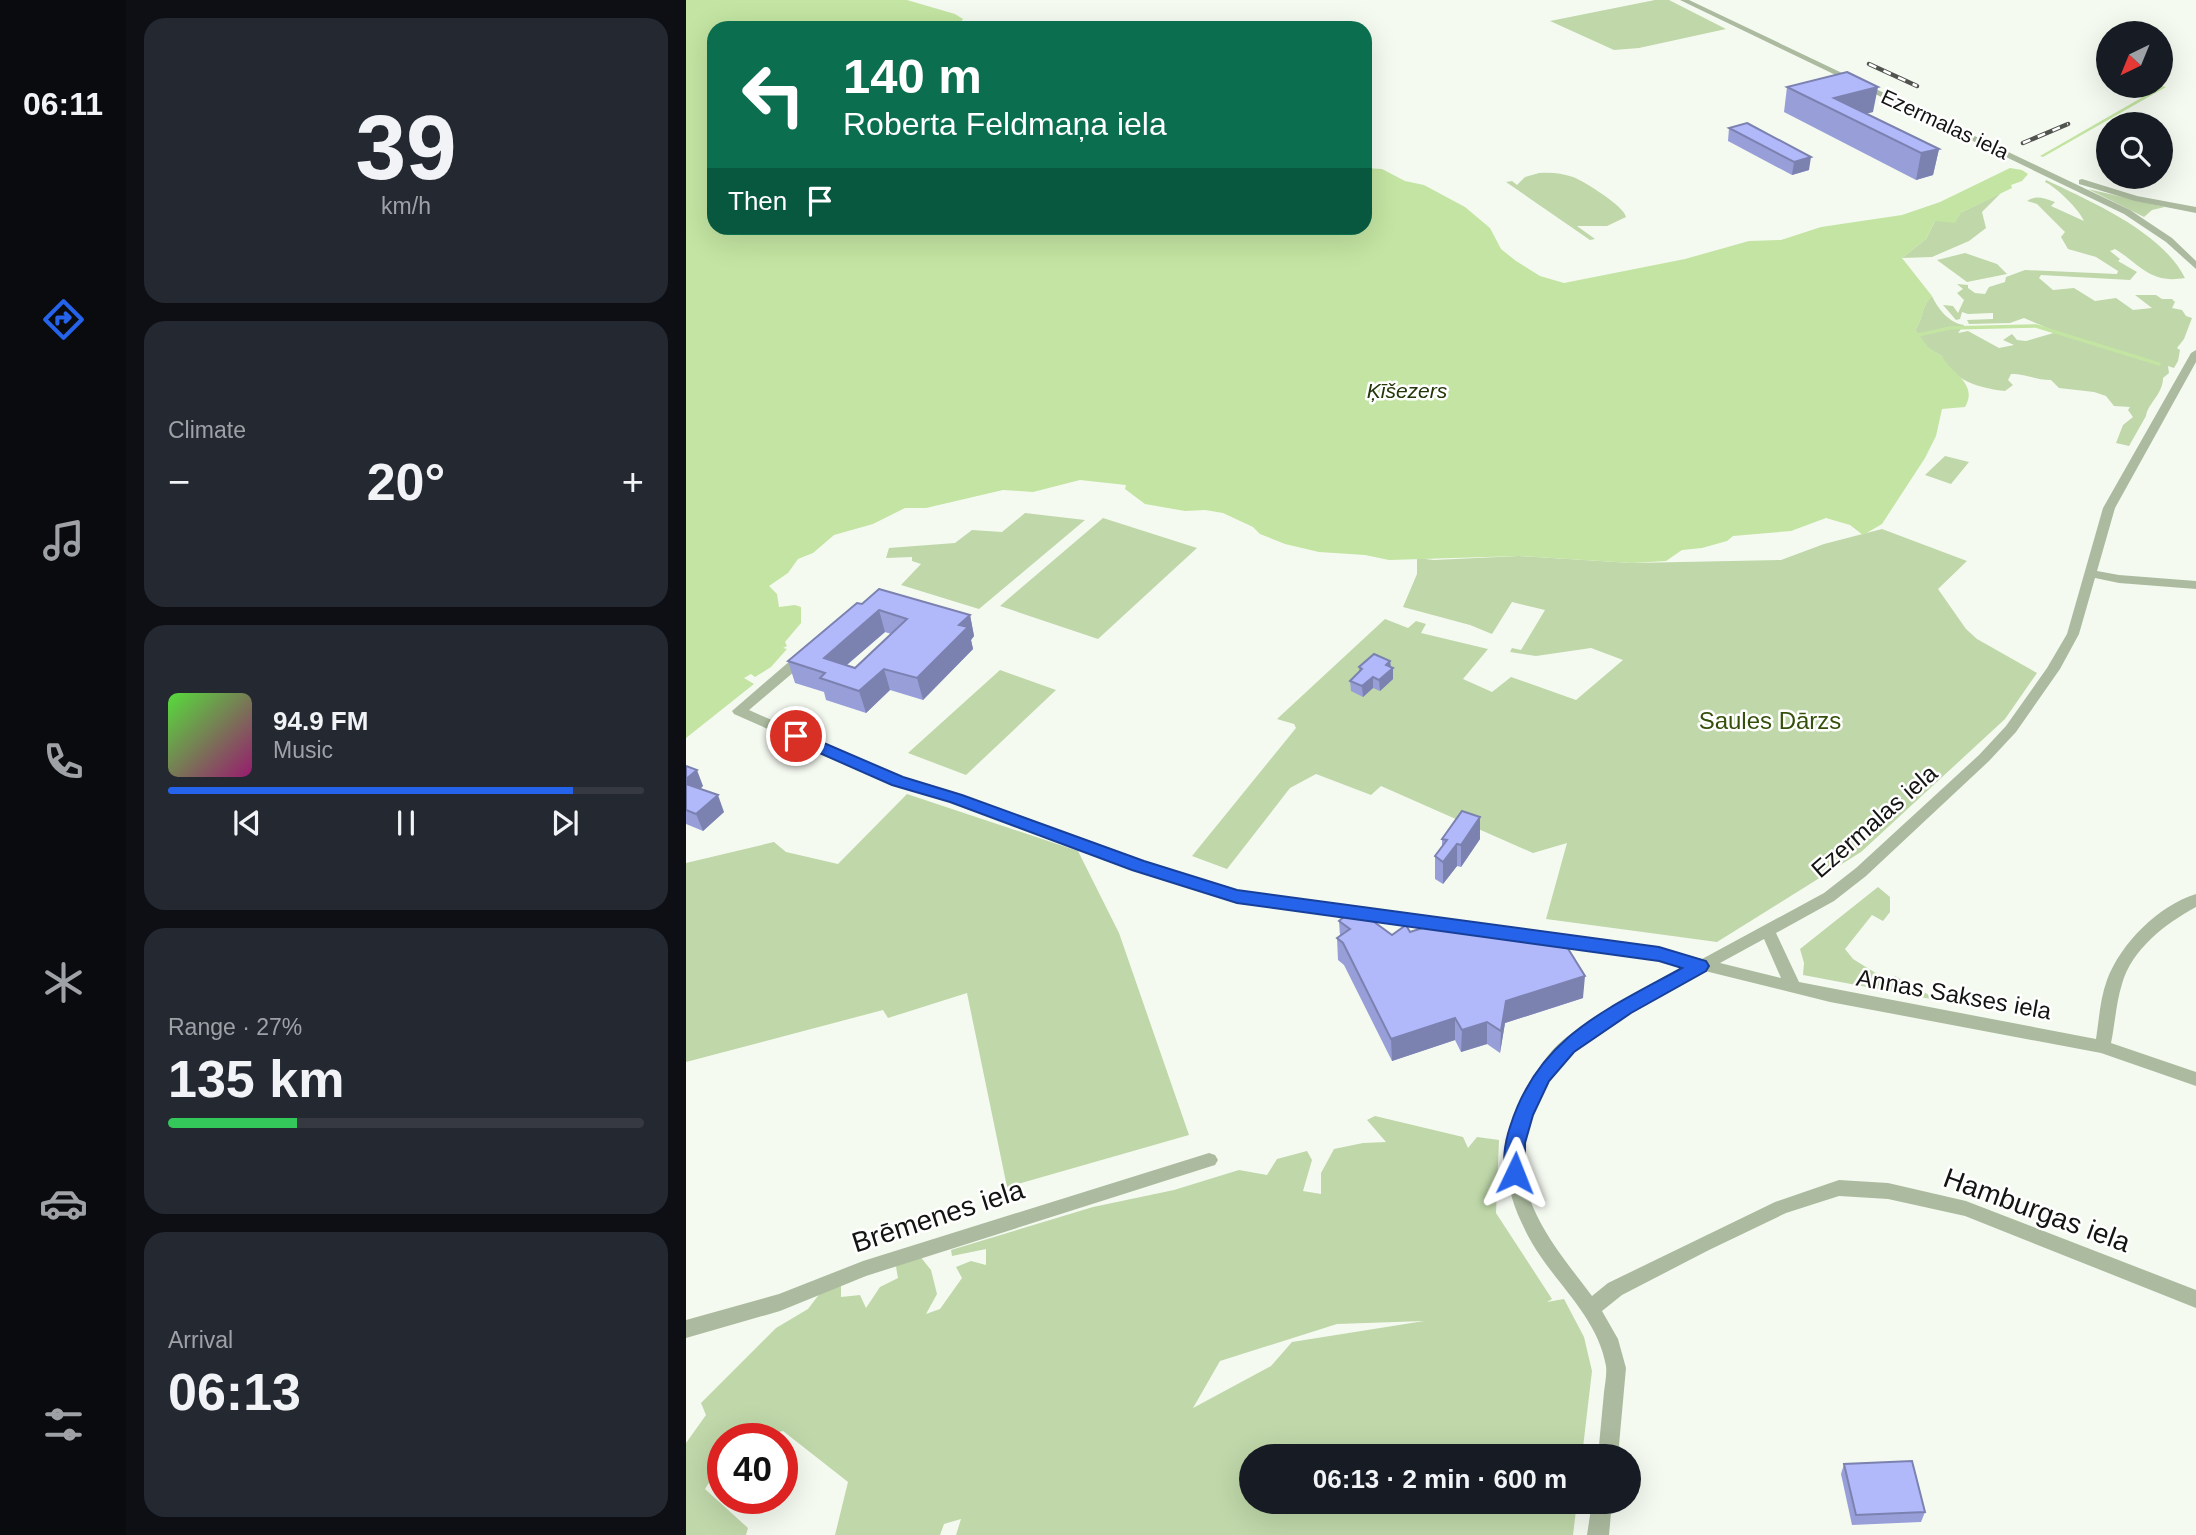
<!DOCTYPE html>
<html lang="en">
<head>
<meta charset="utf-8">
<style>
  body { margin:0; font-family:Helvetica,sans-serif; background:#242831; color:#f1f3f6; height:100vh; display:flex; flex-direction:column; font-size:26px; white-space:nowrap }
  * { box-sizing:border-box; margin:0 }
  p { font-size:23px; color:#9ea1a6 }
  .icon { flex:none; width:38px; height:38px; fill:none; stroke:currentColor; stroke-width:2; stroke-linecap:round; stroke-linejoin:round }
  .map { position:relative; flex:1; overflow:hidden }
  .drawer { display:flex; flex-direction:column; gap:18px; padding:18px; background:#0d0f14; width:560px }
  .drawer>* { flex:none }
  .top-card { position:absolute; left:21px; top:21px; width:665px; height:214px; border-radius:21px; box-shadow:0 7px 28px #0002; background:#0b6e4f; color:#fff; overflow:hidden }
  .needle { width:46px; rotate:223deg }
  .buttons { position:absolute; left:1410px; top:21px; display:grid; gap:14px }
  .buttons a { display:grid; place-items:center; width:77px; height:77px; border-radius:50%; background:#171b24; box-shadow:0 7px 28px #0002; font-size:35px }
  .speed { position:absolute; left:21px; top:1423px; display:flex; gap:14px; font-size:35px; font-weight:700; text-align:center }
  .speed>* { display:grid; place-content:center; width:91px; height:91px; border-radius:50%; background:#171b24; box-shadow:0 7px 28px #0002; line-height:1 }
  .speed .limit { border:10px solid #d22; background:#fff; color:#111 }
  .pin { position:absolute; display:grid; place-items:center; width:60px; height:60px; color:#fff; margin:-30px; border:4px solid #fff; border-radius:50%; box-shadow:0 2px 7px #0007 }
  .me { position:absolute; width:77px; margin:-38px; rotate:2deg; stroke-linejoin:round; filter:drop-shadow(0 0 5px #0008) }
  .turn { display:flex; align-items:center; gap:24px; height:147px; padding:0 21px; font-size:32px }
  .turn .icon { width:91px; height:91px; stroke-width:2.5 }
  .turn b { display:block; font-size:49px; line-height:60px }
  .then { display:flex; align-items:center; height:66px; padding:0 21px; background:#0003; gap:14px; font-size:26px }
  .big { font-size:52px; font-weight:700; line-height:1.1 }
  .drawer .tile { flex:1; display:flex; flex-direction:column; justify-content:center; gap:10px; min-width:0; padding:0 24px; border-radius:21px; background:#242831 }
  .drawer .dial { align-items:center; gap:0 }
  .dial b { font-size:91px; line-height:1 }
  .song { display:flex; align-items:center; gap:21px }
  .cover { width:84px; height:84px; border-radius:10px; background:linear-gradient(135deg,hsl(110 70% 55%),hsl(320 70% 35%)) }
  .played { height:7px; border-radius:4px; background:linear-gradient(90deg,#2563eb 85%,#363941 85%) }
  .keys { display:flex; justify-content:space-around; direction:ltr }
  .heat { display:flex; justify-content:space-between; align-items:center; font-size:38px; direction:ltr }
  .charge { height:10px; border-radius:5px; background:linear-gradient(90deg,#34c759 27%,#363941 0) }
  .trip { position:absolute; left:553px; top:1444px; width:402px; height:70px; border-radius:35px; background:#171b24; box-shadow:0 7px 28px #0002; font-weight:700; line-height:70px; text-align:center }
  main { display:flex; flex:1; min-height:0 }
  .tab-bar { display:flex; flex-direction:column; width:126px; justify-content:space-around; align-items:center; background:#090b0e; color:#9ea1a6 }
  .tab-bar .icon { width:49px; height:49px }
  .tab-bar .on { color:#2563eb }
  .tab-bar b { font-size:32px; color:#f1f3f6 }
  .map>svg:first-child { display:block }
  .green { fill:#bfd7a9; fill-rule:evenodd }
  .water { fill:#c3e4a2 }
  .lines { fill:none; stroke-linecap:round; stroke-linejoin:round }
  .stream { stroke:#c3e4a2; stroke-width:3.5 }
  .minor { fill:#acbb9f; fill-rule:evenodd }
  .rail-casing { stroke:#51534f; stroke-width:4.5 }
  .rail { stroke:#fff; stroke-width:2.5; stroke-dasharray:8; stroke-linecap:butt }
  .wall { fill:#989fd8; fill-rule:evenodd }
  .shaded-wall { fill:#7c82b0 }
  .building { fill:#b1b9fb; stroke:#7c82b0; stroke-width:2; fill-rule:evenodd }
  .route { fill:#2563eb; stroke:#184099; stroke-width:2 }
  .labels { text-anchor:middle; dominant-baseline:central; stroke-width:5; stroke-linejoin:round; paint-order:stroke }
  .far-street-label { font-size:21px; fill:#141512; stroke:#fff }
  .far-water-label { font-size:21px; font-style:italic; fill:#233708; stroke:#fff }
  .park-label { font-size:24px; fill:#34500a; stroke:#fff }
  .street-label { font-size:24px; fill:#141512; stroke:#fff }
  .near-street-label { font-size:28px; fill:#141512; stroke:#fff }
</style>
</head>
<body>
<main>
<nav class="tab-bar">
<b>06:11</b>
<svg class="icon on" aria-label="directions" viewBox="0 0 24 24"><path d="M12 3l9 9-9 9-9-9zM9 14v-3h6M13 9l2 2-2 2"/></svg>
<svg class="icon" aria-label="music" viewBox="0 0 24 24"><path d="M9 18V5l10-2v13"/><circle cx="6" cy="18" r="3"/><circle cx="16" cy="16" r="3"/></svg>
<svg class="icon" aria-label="phone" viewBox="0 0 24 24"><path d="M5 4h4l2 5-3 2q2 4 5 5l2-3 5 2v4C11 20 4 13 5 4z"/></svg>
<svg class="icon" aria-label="climate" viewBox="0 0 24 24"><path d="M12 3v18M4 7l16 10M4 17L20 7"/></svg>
<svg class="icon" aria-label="car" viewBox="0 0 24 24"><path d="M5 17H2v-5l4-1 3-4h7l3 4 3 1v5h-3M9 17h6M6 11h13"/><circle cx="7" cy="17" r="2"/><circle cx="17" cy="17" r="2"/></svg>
<svg class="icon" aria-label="filters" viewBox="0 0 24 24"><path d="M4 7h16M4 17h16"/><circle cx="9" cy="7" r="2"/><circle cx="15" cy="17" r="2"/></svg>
</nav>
<section class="drawer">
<div class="tile dial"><b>39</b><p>km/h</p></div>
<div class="tile"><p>Climate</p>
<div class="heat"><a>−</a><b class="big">20°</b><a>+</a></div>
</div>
<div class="tile">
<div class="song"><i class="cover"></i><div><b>94.9 FM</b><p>Music</p></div></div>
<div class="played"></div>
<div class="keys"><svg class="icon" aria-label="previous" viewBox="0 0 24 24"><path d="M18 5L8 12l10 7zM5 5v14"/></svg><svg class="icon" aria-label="pause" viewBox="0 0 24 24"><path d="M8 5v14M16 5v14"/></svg><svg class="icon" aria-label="next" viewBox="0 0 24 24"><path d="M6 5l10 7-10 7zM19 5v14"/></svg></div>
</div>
<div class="tile"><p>Range · 27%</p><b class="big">135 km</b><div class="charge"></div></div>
<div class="tile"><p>Arrival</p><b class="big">06:13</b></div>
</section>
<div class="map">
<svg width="1510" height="1535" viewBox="0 0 1510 1535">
  <rect width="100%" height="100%" fill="#f5faf1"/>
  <g class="green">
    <path d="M969,0h14l57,29 -87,19 -25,2 -64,-29z"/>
    <path d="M853,173c12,-1 23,0 34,4 11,4 52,30 53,40l-19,9h-30l18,13 -5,1 -84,-58 6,-1 5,4 8,-8z"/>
    <path d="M1360,180c46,22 116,52 139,98 -35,6 -44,-13 -70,-29l-5,2 10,8 -2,2 19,11 -7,8 -89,-5 -2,3 14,12 21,-2 21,13 21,-3 17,12 19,-2 -17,-13h21l6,4h10l3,3 -3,6 10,2 4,6 6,2 -8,21 -7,9 3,2 -2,11 -4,7 -6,-2 1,7 -6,5c0,16 -15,25 -17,38l-17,30 -13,-3 7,-18 10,-8 -5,-7 2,-3 -16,-1 -8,-10 -12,-4 -35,-4 -8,-8c-16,0 -24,-6 -40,-6l-3,6 5,5 -8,6c-22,-2 -56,-11 -63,-35l-14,-8 -13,-18c9,-12 5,-22 17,-34 6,13 17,27 32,29l-6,8 10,-2 31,17 15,-3 -11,-5 9,-6 5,6 9,1 31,-9 -33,-14 -14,5 -41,1 -2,-4 26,-1v-6l-25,1 -6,-2 -2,7 -4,1 -13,-15 10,1 5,7 6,-13 -7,-7 6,-4 -6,-5 11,1v3l7,5 10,1 4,-7 16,-5 1,-5 19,-7 92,4 1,-3 -22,-14 -28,-8 -7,-12 4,-5 -28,-28 -10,-3c9,-6 16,-3 28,1l-4,4 33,15c-6,-13 -27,-33 -39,-39z"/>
    <path d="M1402,189l77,18 -13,3 -8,7z"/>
    <path d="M1315,193l-19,19 4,16 -17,13 -37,16 -30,1 24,-19 9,-18 27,-9z"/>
    <path d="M1279,253l32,11 10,10 -40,8 -30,-22z"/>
    <path d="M1259,456l24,6 -18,22 -26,-9z"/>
    <path d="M339,513l60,7 -106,89 -78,-24 20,-21 -9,-3v-4l-26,1 3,-10 66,-5 17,-13 30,2z"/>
    <path d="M417,518l94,30 -99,91 -98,-33z"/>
    <path d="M1196,529l85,32 -29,28 28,40 11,10 60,34 -32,46 -144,133 -144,90 -171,-23 21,-76 -34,10 -152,-67 -10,9 -55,-21 -26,14 -63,81 -35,-13 104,-128 -2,-4 -17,-5 108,-100 23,9 8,-7 10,3 -5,9 67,16 -25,30 29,13 19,-15 65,23 47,-40 -32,-12 -55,8 -26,-4 2,-4 9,2 24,-40 -33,-8 -20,32 -22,-9 -67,-18 14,-33v-16l17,2 85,-4 113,7 149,-3 43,-16z"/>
    <path d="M314,670l56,20 -90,85 -58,-22z"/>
    <path d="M221,794l171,57 41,82 70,202 -182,52 -40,-194 -79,25 -5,-8 -197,52v-199l88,-21 12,10 52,12z"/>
    <path d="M1192,887l12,10v15l-7,9 -11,-6 -27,34 8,10 37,23 5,-6 34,19 2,4 -128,-24 1,-12 -4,-14z"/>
    <path d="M689,1116l88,21 5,11 9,-11 22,3 -3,73 56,86 -5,3 17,-3 20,38 8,34 -10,85h-331v46h326l-4,33h-617l5,-16 -17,5 -4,11h-105l13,-53 -65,-51 -28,7h-32v23l-18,28 43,39 -2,7h-60v-92l20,-28 -5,-12 75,-75 32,-19 13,-17 20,-11v16l19,-2 6,13 14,-21 18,-9 -3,-17 24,-6 12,15 6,24 -11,20 14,-5 22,-31 -6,-11 15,-6 15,4v-16l-34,7 -1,-6 142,-43 81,-17 65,-20 28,5 10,-16 30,-8 5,9 -9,31 18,3v-21l13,-24 29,-6 23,-1 -19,-22zM738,1321l-132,21 -21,24 -78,42 27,-47 117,-37z"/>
  </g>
  <g class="water">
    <path d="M0,0h221l48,14 8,5 -6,9h-243v200h651v-60l17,1 23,12 19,4 41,22 25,21 11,21 15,12 24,15 24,7 121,-24 64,-18 32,-1 40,-13 81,-12 38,-13 70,-34 12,2 6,4 -6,7 -11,4 1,3 -50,24 -7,11 -20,-2 -9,18 -24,19 30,38c-12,13 -8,22 -17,34l14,18 13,8c8,17 37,27 23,51l-23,2 -6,27 -11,22 -43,66 -19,11 -13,-10 -24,-7 -35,13 -58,5 -6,5 -25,7 -20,2 -16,11 -34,2 -113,-7 -130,4 -24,-5 -46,-3 -34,-8 -25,-10 -7,-7 -30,-14 -18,-3 -20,1 -40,-7 -20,-15 1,-4 -46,-5 -47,12 -30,-2 -77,18h-21l-32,16 -39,11 -21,18 -15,6 -10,14 -19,13 8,8 2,13 16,-2 6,2v16l-16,19 2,4 -4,2 4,1 -16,18 -16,10 -4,-3 -7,4 10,6 -68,54z"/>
    <path d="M1476,86l4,1 -123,70 -3,-1z"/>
  </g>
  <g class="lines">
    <path class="stream" d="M1232,335l32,-7 86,-2 123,38"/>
    <g class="minor">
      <path d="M994,0h9l441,210 42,28 24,23v8l-30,-27 -42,-28z"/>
      <path d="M1396,179l55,17 59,11v6l-61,-12 -56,-17v-4z"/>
      <path d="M1510,350v12l-81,146 -18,63 22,4 77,6v8l-77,-6 -24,-5 -16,56 -19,35 -44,63 -27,29 -123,115 -32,25 -58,32 23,49 297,57c3,-19 4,-40 11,-59 14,-37 51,-74 89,-86v13c-31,17 -64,42 -74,77 -6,19 -7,40 -11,59l85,29v14l-95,-33 -271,-51 -125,-31c-36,20 -72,39 -106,62 -9,6 -19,11 -27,18 -40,38 -61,103 -39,156 14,33 38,61 59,89l16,-13 167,-81 64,-22 49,3 78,18 230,89v18l-231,-92 -77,-17 -49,-3 -53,17 -77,37 -87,45 -20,16 16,28 8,29 -8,88h-20c2,-21 4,-43 6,-64 1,-8 3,-18 2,-26 -8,-48 -50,-82 -74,-123 -31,-55 -34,-94 -6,-151 9,-19 21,-39 37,-52 37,-30 82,-51 124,-73l-28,-7 -422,-58 -104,-33 -182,-67 -59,-18 -158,-70 -2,-3 66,-57 5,-1 6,4 -1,3 -59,50 153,68 59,18 182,65 94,30 422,57 43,11 122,-66 32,-25 123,-113 27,-29 41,-58 20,-34 36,-126 88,-155zM1078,939l17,39 -61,-15z"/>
      <path d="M523,1153l6,2 3,5 -3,5 -349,111 -86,35 -94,27v-18l93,-26 84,-33z"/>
      <path d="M906,1502h20l-3,33h-22z"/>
    </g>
    <g class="rail-casing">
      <g id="rail">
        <path d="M1183,64l48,22"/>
        <path d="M1337,143l45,-19"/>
      </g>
    </g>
    <use href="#rail" class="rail"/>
  </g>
  <g class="wall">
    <path d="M1101,87l86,25 -7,1 73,36 -6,26 -17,5 -132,-68z"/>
    <path d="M1043,128l80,42 -17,5 -64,-34z"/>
    <path d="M176,604l108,11 4,21 -3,4 2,9 -50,51 -33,-10 -24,23 -40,-13 -2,-8 -29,-9 -7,-22zM199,632l6,2 -36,34 -8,-3z"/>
    <path d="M704,661l3,18 -13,12 -7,-3 -10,9 -12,-6 -1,-10 9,-9v-5z"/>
    <path d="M0,766l17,20 -3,3 24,23 -21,19 -17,-7z"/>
    <path d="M756,839h38l-19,28 -4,-1 -14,18 -8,-5v-23l7,-9z"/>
    <path d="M653,921l53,14 18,-3 35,-2 138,68 -78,25 -5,30 -13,-9 -26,8 -6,-12 -63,21 -48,-96 -6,-5 -1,-22 3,-2z"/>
    <path d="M1158,1464l81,48 -4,10 -69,3 -11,-51z"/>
  </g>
  <g class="shaded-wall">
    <path d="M1192,87l-5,25 -23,6 -16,-20z"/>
    <path d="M1253,149l-6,26 -17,5 5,-27z"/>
    <path d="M1125,157l-2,13 -17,5 2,-13z"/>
    <path d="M193,610l6,22 -55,47 -6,-21z"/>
    <path d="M284,615l4,21 -3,4 2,9 -50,51 -6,-22 42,-53z"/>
    <path d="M704,661l1,9 2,-2v11l-13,12 -1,-11 7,-15z"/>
    <path d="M198,669l6,21 -24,23 -7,-22z"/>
    <path d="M687,677v11l-10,9 -1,-11z"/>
    <path d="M11,770l6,16 -14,13 -3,-7v-13z"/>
    <path d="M32,795l6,17 -21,19 -7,-17z"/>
    <path d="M794,817v22l-19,28v-22z"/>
    <path d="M771,844v22l-14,18v-22z"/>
    <path d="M899,976l-2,22 -78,25 -5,30 1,-22 5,-30z"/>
    <path d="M769,1018v22l-63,21 -1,-22z"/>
    <path d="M801,1022v22l-26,8 1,-22z"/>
  </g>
  <g class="building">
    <path d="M1161,72l31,15 -44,11 105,51 -18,4 -134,-66z"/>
    <path d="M1061,123l64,34 -17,5 -65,-34z"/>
    <path d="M193,589l91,26 -11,10 9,2 -51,51 -33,-9 -25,22 -39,-13 5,-5 -37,-12 69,-58 5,1zM193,610l28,9 -52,49 -31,-10z"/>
    <path d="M688,654l16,7 -4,4 7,3 -14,12 -6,-3 -11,9 -12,-5 12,-12 -3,-2z"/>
    <path d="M0,766l11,4 -11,9z"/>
    <path d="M0,784l32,11 -22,19 -10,-4z"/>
    <path d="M776,811l18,6 -19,28 -4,-1 -14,18 -8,-6 12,-16 -5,-1z"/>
    <path d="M669,908l37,27 14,-10 4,7 31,-10 4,8 117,9 23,37 -79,25 -5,30 -14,-9 -25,8 -7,-12 -64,21 -48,-96 -6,-5 13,-9 -11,-8z"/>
    <path d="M1226,1461l13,51 -69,3 -12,-51z"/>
  </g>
  <path class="route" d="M110,731l107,46 59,18 182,66 93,29 422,57 47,14 3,5 -3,5 -75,42 -57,39 -25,29 -16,34 -8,28v30l-3,6 -7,3 -7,-3c-7,-15 -3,-37 2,-52 28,-90 96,-117 172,-159l-23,-7 -422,-58 -105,-33 -182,-68 -58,-17 -102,-45 -2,-4z"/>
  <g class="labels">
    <g class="far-street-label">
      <text transform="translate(1259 124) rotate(25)">Ezermalas iela</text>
    </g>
    <g class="far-water-label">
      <text x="721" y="390">Ķīšezers</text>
    </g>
    <g class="park-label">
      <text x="1084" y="720">Saules Dārzs</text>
    </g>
    <g class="street-label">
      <text transform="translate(1188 821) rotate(-41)">Ezermalas iela</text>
      <text transform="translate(1268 994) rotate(10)">Annas Sakses iela</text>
    </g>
    <g class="near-street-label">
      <text transform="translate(1351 1210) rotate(20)">Hamburgas iela</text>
      <text transform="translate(252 1216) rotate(-18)">Brēmenes iela</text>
    </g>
  </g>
</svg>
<div class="buttons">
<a><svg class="needle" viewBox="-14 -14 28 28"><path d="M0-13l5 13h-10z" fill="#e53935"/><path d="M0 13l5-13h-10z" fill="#9ea1a6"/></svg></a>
<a><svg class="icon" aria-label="search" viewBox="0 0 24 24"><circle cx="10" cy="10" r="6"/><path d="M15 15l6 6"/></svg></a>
</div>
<div class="speed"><div class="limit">40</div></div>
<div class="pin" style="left:110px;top:736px;background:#d93025"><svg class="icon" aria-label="arrive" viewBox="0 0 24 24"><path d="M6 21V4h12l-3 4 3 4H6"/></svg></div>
<svg class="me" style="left:829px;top:1173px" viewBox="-20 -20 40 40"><path d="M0-17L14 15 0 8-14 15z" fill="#2563eb" stroke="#fff" stroke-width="4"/></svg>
<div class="trip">06:13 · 2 min · 600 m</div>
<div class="top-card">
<div class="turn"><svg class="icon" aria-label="left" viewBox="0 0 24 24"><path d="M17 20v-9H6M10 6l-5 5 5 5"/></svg><div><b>140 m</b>Roberta Feldmaņa iela</div></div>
<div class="then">Then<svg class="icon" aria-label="arrive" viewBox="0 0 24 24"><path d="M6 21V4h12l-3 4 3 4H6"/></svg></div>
</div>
</div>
</main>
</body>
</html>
